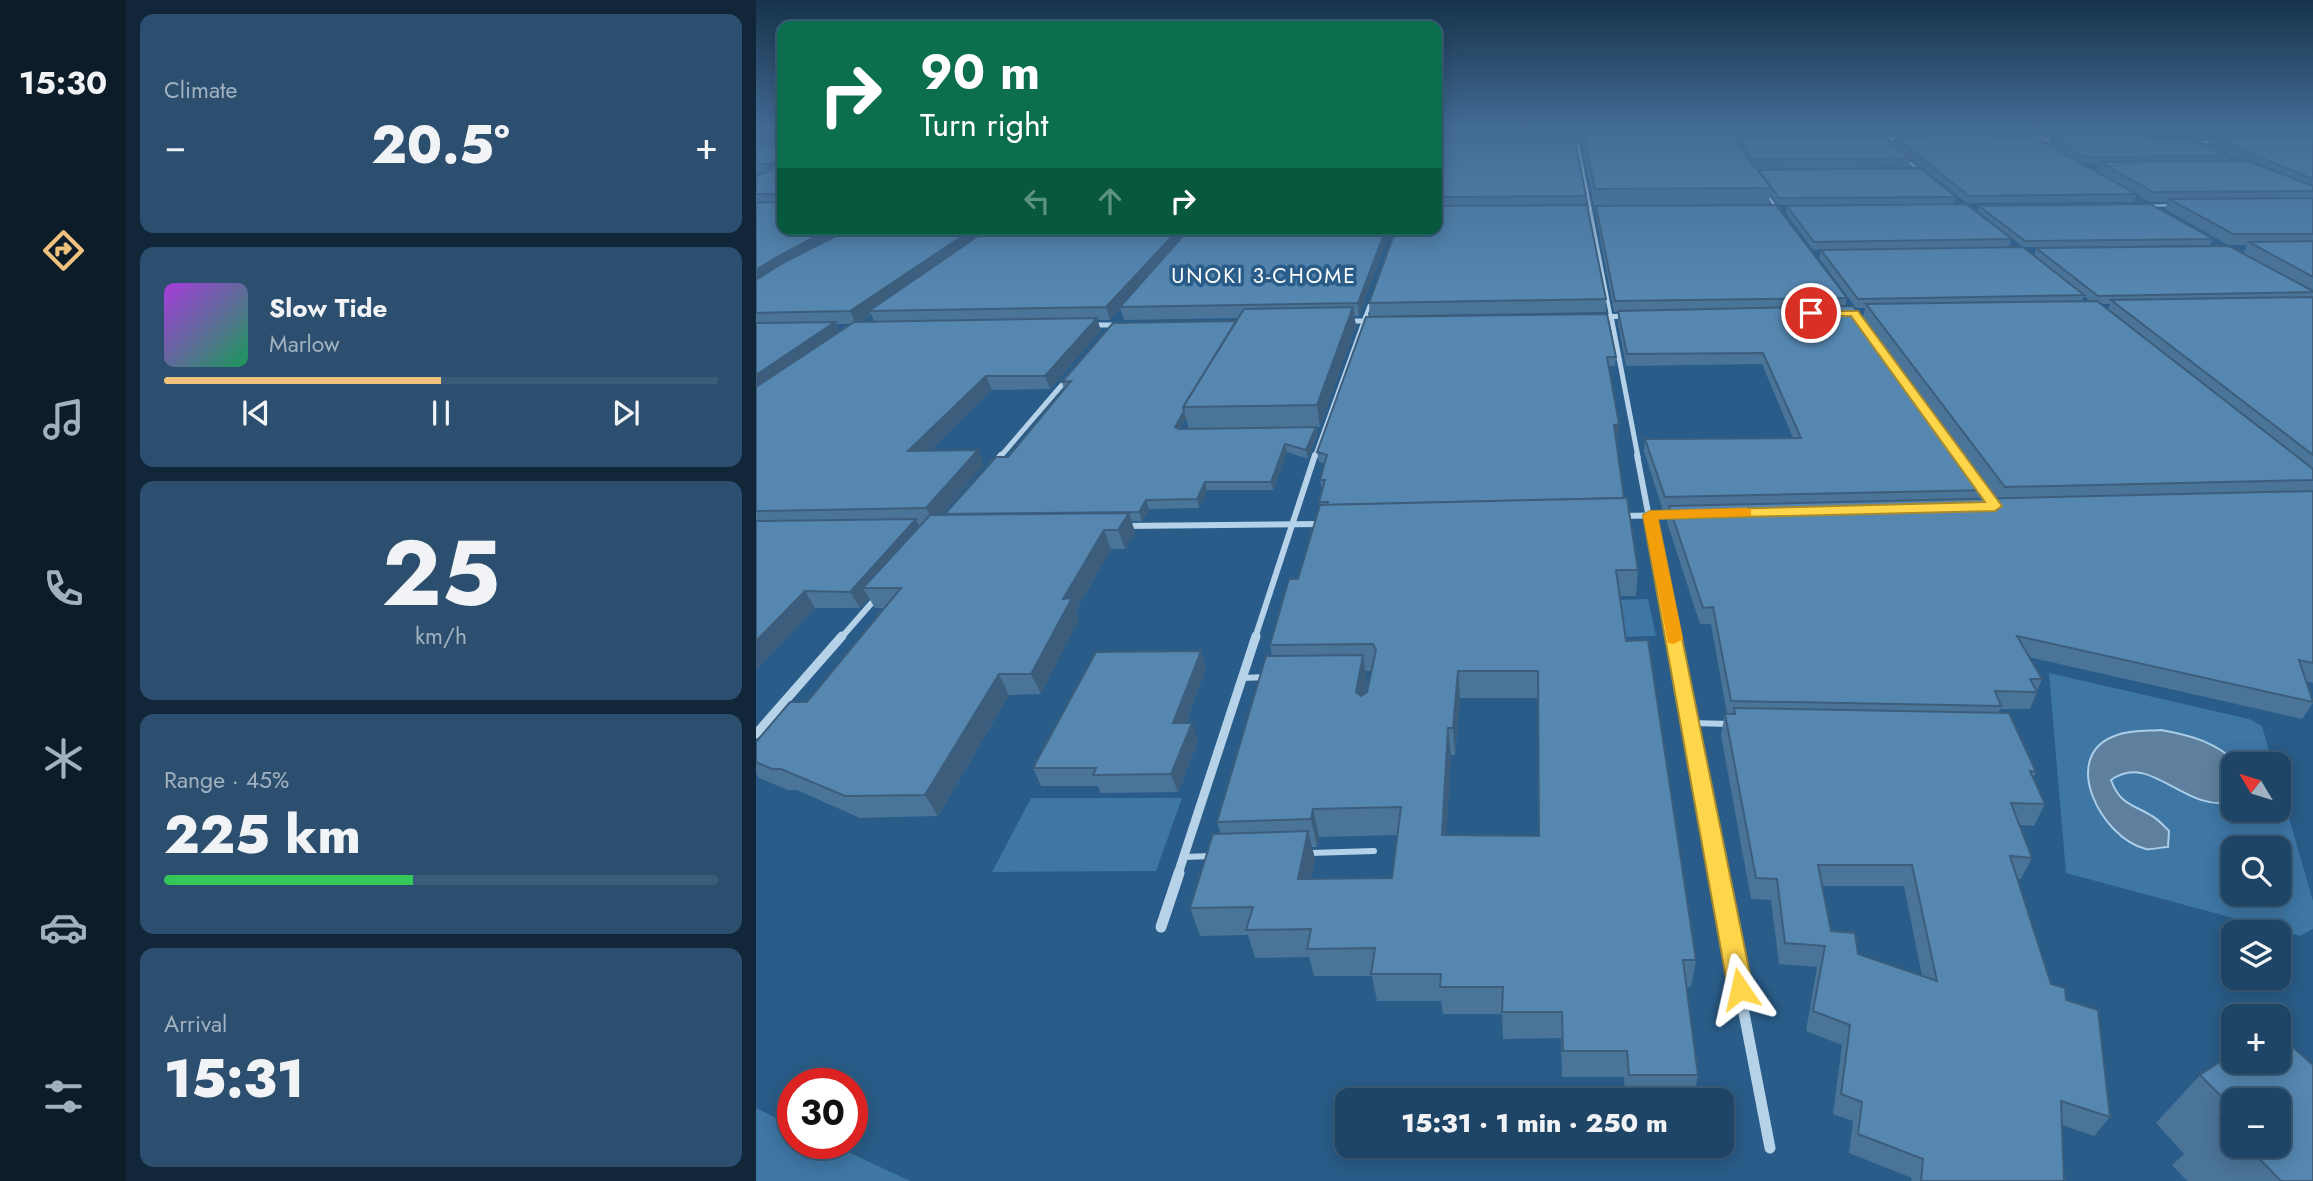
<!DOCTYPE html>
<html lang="en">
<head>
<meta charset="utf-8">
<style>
  body { margin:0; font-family:Jost,sans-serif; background:#2c4f6f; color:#f1f3f6; height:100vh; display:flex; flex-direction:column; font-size:26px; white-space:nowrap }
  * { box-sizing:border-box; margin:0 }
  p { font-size:23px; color:#a1b1bf }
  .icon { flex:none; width:38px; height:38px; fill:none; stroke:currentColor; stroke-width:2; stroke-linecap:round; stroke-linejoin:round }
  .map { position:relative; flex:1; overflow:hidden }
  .drawer { display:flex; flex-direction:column; gap:14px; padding:14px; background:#112638; width:630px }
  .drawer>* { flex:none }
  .banner { position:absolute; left:21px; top:21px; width:665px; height:214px; border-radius:14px; box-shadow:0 4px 18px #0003,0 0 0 2px #3c5d7a; background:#0b6e4f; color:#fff; overflow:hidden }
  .needle { width:46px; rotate:308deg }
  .tools { position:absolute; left:1465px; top:752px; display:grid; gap:14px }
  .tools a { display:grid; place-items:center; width:70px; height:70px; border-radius:14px; background:#1f4566; box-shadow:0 4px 18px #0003,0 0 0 2px #3c5d7a; font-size:35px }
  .speed { position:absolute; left:21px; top:1068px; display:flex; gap:14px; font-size:35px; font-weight:700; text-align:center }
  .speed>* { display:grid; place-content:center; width:91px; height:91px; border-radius:50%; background:#1f4566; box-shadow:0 4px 18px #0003,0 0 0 2px #3c5d7a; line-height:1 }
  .speed .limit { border:10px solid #d22; background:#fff; color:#111 }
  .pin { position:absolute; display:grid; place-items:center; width:60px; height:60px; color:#fff; margin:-30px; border:4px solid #fff; border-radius:50%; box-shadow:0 2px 7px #0007 }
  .me { position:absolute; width:77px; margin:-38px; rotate:349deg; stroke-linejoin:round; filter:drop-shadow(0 0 5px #0008) }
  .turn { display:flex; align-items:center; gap:24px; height:147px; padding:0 28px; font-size:32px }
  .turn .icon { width:91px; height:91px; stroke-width:2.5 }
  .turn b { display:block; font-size:49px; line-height:60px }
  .lanes { display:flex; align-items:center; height:66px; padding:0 28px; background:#0003; justify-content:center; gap:35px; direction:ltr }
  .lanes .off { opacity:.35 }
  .big { font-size:52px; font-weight:800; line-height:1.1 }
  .drawer .card { flex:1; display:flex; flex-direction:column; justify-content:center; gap:10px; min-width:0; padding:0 24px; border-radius:14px; background:#2c4f6f }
  .drawer .dial { align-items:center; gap:0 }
  .dial b { font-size:91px; line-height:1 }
  .song { display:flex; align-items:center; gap:21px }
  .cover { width:84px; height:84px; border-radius:10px; background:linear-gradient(135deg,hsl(280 70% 55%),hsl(150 70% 35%)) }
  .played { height:7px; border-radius:4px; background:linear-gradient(90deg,#efc37d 50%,#3c5d7a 50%) }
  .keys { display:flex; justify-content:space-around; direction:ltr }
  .heat { display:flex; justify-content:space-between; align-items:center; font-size:38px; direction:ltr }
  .charge { height:10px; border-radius:5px; background:linear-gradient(90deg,#34c759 45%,#3c5d7a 0) }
  .trip { position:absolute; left:579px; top:1088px; width:399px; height:70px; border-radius:14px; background:#1f4566; box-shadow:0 4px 18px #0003,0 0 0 2px #3c5d7a; font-weight:800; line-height:70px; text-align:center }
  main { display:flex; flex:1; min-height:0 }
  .menu { display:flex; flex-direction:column; width:126px; justify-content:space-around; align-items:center; background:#0c1c29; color:#a1b1bf }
  .menu .icon { width:49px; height:49px }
  .menu .active { color:#efc37d }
  .menu b { font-size:32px; color:#f1f3f6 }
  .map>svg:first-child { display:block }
  .green { fill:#3e76a4; fill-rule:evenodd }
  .water { fill:#5e809e; stroke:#aacde8; stroke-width:2 }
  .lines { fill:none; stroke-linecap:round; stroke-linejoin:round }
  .service { stroke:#b6d2e8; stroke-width:6 }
  .minor-far5 { stroke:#b6d2e8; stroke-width:2.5 }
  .minor-far4 { stroke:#b6d2e8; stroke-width:3.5 }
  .minor-far3 { stroke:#b6d2e8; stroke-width:5 }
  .minor-far2 { stroke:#b6d2e8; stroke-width:6 }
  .minor-far1 { stroke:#b6d2e8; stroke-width:9 }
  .minor { stroke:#b6d2e8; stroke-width:11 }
  .rail { stroke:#fff; stroke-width:2.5; stroke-dasharray:5 2.5; stroke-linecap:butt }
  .wall { fill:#4a7498; fill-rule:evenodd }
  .shaded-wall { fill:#3c5e7c }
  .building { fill:#5687b1; stroke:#3c5e7c; stroke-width:2; fill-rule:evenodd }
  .route { fill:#ffd54a; stroke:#a68a30; stroke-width:2 }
  .slow { fill:#f59e0b }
  .labels { text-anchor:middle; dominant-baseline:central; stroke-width:7; stroke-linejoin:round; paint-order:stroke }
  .far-neighbourhood-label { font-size:21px; letter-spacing:2px; fill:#fff; stroke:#295c88 }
</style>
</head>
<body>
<main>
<nav class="menu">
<b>15:30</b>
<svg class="icon active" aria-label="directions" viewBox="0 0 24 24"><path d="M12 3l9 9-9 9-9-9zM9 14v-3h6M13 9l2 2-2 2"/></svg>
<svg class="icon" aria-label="music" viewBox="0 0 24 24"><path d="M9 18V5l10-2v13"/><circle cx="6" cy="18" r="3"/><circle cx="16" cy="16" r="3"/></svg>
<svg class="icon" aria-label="phone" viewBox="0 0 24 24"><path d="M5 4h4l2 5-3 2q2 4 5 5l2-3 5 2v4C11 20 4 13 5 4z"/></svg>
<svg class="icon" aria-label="climate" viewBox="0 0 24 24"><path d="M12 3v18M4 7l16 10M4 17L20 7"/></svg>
<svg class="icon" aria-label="car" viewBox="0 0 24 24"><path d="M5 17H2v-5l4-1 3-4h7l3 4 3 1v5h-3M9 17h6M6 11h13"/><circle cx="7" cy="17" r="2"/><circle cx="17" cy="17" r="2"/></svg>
<svg class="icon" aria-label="filters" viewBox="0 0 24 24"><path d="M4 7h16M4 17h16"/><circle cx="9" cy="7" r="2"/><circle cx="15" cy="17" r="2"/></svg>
</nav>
<section class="drawer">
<div class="card"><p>Climate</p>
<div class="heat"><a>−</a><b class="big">20.5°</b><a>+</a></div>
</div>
<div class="card">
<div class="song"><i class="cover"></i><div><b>Slow Tide</b><p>Marlow</p></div></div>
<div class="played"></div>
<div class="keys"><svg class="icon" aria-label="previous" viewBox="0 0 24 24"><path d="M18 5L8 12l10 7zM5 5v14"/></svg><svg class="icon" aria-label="pause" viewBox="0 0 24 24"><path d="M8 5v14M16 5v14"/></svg><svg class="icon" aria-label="next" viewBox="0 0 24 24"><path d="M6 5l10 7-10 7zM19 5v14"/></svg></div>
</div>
<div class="card dial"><b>25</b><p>km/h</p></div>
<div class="card"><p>Range · 45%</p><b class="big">225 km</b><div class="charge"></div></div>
<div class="card"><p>Arrival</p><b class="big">15:31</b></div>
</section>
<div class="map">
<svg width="1557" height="1181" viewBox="0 0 1557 1181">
  <rect width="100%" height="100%" fill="#295c88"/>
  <g class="green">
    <path d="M892,599l8,37 -185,4 3,-36z"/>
    <path d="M1293,673l200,46 13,7 11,39h-40v45h45l1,-27 34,118v28l-13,7 -234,-63zM1477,849h45v45h-45z"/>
    <path d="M275,798h151l-26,73 -164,1z"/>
    <path d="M0,1108l37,18v17h36l81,38h-154z"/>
  </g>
  <path class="water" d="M1405,730c33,6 54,12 79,35h-7v37c-50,11 -82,-51 -122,-22 9,25 22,24 41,36 6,3 12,10 17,15l-1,16c-7,0 -16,3 -22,2 -44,-10 -89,-94 -29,-114 13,-5 30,-4 44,-5z"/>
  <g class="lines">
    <g class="service">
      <path d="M486,678l25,-1"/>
      <path d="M935,723l39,1"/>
      <path d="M554,853l64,-2"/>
      <path d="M428,857l28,-1"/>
    </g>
    <g class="minor-far5">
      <path d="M0,140l26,-10"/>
      <path d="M1274,141l27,-1"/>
      <path d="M1435,141l27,2"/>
      <path d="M822,145l13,66"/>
      <path d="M1147,157l21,17"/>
      <path d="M1008,191l15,20"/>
      <path d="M1388,206l31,-1"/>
    </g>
    <g class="minor-far4">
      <path d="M834,209l21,108"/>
      <path d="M1022,209l2,3"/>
      <path d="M609,317l6,-16"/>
      <path d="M844,317l26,-1"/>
    </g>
    <g class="minor-far3">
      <path d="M855,316l27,141"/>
      <path d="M844,317l26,-1"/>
      <path d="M592,321h26"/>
      <path d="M336,325h27"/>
      <path d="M244,457l67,-78"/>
      <path d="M559,457l51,-141"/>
    </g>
    <g class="minor-far2">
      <path d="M881,455l35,183"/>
      <path d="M239,462l6,-7"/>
      <path d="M865,516l55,-1"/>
      <path d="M368,526l198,-2"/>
      <path d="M85,638l35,-40"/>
      <path d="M499,638l60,-183"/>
    </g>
    <g class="minor-far1">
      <path d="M916,636l46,238"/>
      <path d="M0,734l86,-98"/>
      <path d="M422,874l78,-238"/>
    </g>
    <g class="minor">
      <path d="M961,873l53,275"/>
      <path d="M405,927l18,-54"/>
    </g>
    <path class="rail" d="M1111,139l287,-3"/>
  </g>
  <g class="wall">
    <path d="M0,128h26v101h609l-32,87h-5l2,10 -36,101 -131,2 -3,-11 -6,11 136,-2 1,8 -9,24 -21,-7 -14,38h-66l-8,18 -50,1 -7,12h-11l4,11 -10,17h-14l-35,61 3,9 -38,75 -32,1 -71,121 -78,2 -63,-28h-9l-29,-12 -3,-4v-32l51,-40 78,-94h-10l-6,-10 -9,10h-45l-59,62v-494l8,-3h-8v-35h13l-3,-6 -10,4zM364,308l4,12 115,-2 -3,3 -174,61 2,7 -56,68 -63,58h-4l43,-50 -6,-15 -48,1 62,-61 58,-1 51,-58 -4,-11h13zM115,314l3,7 -14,1zM80,324h14l-11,7z"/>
    <path d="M681,128h876v555l-7,-2 7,22 -11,16 -273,-62 13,22 -12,30h-30l-2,4 38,59 -3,7 12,25 -11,22 -14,-1 12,33 -11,21h-4l34,105 15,16 44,117 -16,19 -32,-11 2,56h-153l1,-3 -63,-25 4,-32 -20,-7 9,-69 -36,-14 11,-64 -38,-3 -8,-64 -20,-1 -30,-164 4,-21h2l-16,-90h-11l-33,-102 1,-12 -5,1 -19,-60 1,-12 148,-1 -31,-74 -136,2 -8,-44v-10h-4l-18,-97v-9l251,92 -2,8 137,173 -119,-162 2,-9h-9l-37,-50 2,-8 213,6 2,-8 207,5 4,-8h-19l-63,-36 3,-7h-19l-12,-8 -3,8 -167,1 -56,-44 -2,8 -152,2 2,3v-2l197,27 -2,7 -176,1 -8,-11 -1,11 -175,1 -11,-57v-8h-8l11,55v9l20,94v13l-236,4 -1,-13 68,-74zM1358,136l97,2 -3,8 35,15h-16l2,-5 -179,-18 -2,7 35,19h16l-2,8 -200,-33 -2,7 -10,-8zM1328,296l6,5h-8zM1345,304h9l-2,5zM1234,490l2,3 5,5 -10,1zM1066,886h82l18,90 -64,-22 -27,-23z"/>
    <path d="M1031,206l225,33 -3,8 -196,3 -27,-37z"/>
    <path d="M1223,206l234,33 -3,6 -187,2 -45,-36z"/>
    <path d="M610,317l250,40 -1,9h-6l10,58 -1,10 -3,1 9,63 14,72 -2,26h-16l6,45 70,319 -5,27h-5l12,88 -5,25h-68l-1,-23h-62l-1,-39 -58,1 -1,-25h-59l-2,-13h-64l-5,-25h-58l-5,-19 -54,1 -7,-23 -48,1 -10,-28 31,-74 -4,-12 55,-166 -2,-11 28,-66 22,-73 -1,-4 3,-12 -2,-10 5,-16 -6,-2 -2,-10zM609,671h7l-5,21 -2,2 2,-12zM704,698h78l1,138 -93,-1 5,-80h4zM642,835l-6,43h-81l4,-19 -3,-12h5l2,-10z"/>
    <path d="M445,651l5,17 -20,55 12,18 -20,51 -78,1 -2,-7h-57l-8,-18z"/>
    <path d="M1522,1034l35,31v116h-126l-15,-16 12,-11 -28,-31 44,-48 33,-22v9h45zM1477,1101h45v45h-45z"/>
  </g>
  <g class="shaded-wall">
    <path d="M0,128h21l-12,2 1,2 -10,4z"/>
    <path d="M21,160l5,9 -10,4 -5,-9z"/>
    <path d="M74,229h25l-99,57v-16l21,-13z"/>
    <path d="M217,229h20l-124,82 2,3 -15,10 -6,-13z"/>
    <path d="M423,229h12l-81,91 -4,-13z"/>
    <path d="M630,229h5l-32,87 -1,-13z"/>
    <path d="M597,307l3,19 -36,101 -3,-22z"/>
    <path d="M341,318l4,13 -51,58 -5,-13z"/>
    <path d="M79,322l6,13 -85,60v-20z"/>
    <path d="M230,376l6,14 -77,76 -7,-15z"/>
    <path d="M428,411l2,7 -9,17 -2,-8z"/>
    <path d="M863,424l-1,10 -5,2 1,-11z"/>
    <path d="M560,427l1,8 -9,24 -2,-9z"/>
    <path d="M529,444l2,8 -14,38 -2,-8z"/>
    <path d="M222,450l6,15 -50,58 -8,-15z"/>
    <path d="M449,482l2,8 -8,18 -2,-9z"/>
    <path d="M390,500l3,9 -7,12 -3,-9z"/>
    <path d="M373,513l6,19 -10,17 -7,-19z"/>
    <path d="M160,519l8,16 -61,53 6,10 -9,10 -10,-16z"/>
    <path d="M348,530l7,19 -35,61 3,9 -38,75 -10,-20 32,-75z"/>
    <path d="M49,591l10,17 -59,62v-29z"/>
    <path d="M445,651l5,17 -27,73 -6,-18z"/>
    <path d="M607,655l4,27 -7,37 -4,-27z"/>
    <path d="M702,671l2,27 -5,57 -2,-27z"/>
    <path d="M243,674l10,21 -71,121 -13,-21z"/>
    <path d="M436,723l6,18 -20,51 -7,-18z"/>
    <path d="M692,728l3,27 -6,107 -3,-27z"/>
    <path d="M557,809l6,28 -2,10 -6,-28z"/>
    <path d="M552,831l7,28 -10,47 -7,-27z"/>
  </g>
  <g class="building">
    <path d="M17,128h9v101h48l-53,28 -21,13v-67l21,-1 4,-4 -4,-4h-21v-18l23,-9 2,-4 -4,-3 -10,4h-11v-17h22l4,-5 -4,-3h-22v-1h23l3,-4 -3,-3 -14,-1z"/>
    <path d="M1296,128h261v3l-196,-3 -387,3z"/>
    <path d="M974,131l-293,4v-2z"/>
    <path d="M973,133l42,55 -176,1 -12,-55z"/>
    <path d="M1129,137l26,21 -157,2 -16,-21z"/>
    <path d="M1456,137l101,2v40z"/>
    <path d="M1279,138l102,56 -168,2 -72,-57z"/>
    <path d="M1294,138l143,1 36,17 -144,1z"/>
    <path d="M819,140l11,56 -149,1v-56z"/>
    <path d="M1493,161l64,25v5l-160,1 -53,-30z"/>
    <path d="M1164,168l36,29 -177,1 -20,-28z"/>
    <path d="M1557,198v36h-80l-64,-35z"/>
    <path d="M1210,204l46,35 -198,3 -27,-36z"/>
    <path d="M1394,204l63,35 -188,2 -46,-35z"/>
    <path d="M831,205l19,94 -237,4 27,-74h41v-23z"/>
    <path d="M1020,205l71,93 -232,3 -19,-95z"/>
    <path d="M93,229h124l-123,82 -94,2v-33l25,-16z"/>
    <path d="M232,229h191l-73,78 -237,4z"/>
    <path d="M433,229h197l-28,74 -238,4z"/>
    <path d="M1557,241v36l-64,-35z"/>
    <path d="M1473,246l84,45v1l-215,4 -62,-48z"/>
    <path d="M1267,247l61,48 -226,4 -37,-49z"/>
    <path d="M1557,297v158l-202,-155z"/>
    <path d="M1341,301l216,168v11l-308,7 -139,-183z"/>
    <path d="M1097,306l137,184 -325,7 -20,-58 156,-1 -38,-85 -136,1 -9,-43z"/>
    <path d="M597,307l-36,98 -134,2 61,-98z"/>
    <path d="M851,314l9,43h-9l12,67 -5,1 10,73 -297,7 1,-3h-9l6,-22h-5l7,-25 -10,-3 49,-135z"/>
    <path d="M341,318l-52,58h-59l-78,75 70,-1 -52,58 -170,3v-124l98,-65z"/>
    <path d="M480,321l-53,86 1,4 -9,16 4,2 137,-2 -10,23 -21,-6 -14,38h-66l-8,17 -51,1 -7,12 -194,2 51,-57h12l63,-76 -9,1 51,-59z"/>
    <path d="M79,322l-79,53v-52z"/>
    <path d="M1557,491v172l-14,-3 14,42 -296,-66 25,43h-12l7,13 -42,-1 6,15 -270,-5 -18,-94 -10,1 -34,-102z"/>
    <path d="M871,498l11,72h-22l10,71 22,-1 48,320h-13l15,115h-69l-2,-24h-64l-1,-39h-60l1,-25h-63l1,-13h-70l4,-26 -68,1 4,-20 -65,1 7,-23 -63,1 23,-74 95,-3 -10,48 94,-1 9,-71 -88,2 -2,10 -94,3 49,-166 97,-1 -7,37 5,4 6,-4 9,-42 -3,-6 -103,1 19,-66h9l22,-74zM702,671h80l1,165 -97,-1 6,-107h5z"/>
    <path d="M373,513l-11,17h-14l-41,69 9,-1 -41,76h-32l-74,121 -80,1 -64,-27h-9l-16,-7v-20l34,-40h17l94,-114h-38l67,-73z"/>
    <path d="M160,519l-66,73 -45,-1 -49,50v-120z"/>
    <path d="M445,651l-28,72h19l-21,51 -78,1 3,-7h-63l63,-116z"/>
    <path d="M978,708l275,5 27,59 -6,-1 15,33 -34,-1 21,55 -22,-2 41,128 14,4 1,12 32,10 12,107 -49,-16 3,80h-143l2,-22 -65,-25 4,-32 -21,-8 9,-69 -37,-14 12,-65 -40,-3 -8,-64 -21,-1 -31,-164h10zM1062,865h94l25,116 -79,-27 -3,-21 -24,-2z"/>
    <path d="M1522,1034l35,31v116h-32l-34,-35h31v-45h-45v7l-33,-33 33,-22v9h45z"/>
    <path d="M1477,1109v23l-14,-13z"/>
  </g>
  <linearGradient id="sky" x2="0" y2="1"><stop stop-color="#17334b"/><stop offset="0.44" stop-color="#436c96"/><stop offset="1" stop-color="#436c96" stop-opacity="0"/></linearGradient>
  <rect width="1557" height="293" fill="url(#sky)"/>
  <path class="route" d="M1052,311h50l144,195 -7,5 -337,8 95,470 -4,8 -9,3 -8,-3 -4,-8 -85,-474 7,-4 335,-9 -134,-186h-43z"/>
  <path class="slow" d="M990,508l5,2v6l-93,3 25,120 -9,5 -6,-1 -25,-128 7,-4z"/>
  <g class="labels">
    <g class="far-neighbourhood-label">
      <text x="508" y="276">UNOKI 3-CHOME</text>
    </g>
  </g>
</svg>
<div class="tools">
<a><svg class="needle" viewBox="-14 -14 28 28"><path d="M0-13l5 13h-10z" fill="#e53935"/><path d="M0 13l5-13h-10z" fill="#a1b1bf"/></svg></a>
<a><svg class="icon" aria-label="search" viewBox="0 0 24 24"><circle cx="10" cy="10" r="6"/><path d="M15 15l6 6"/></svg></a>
<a><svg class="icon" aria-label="layers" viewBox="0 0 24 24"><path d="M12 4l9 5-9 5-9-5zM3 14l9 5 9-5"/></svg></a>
<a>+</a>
<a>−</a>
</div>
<div class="speed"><div class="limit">30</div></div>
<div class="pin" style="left:1055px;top:313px;background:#d93025"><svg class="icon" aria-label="arrive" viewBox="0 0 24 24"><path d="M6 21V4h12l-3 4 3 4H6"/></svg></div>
<svg class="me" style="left:984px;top:989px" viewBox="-20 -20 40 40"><path d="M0-17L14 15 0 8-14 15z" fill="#ffd54a" stroke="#fff" stroke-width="4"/></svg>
<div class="trip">15:31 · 1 min · 250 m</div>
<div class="banner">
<div class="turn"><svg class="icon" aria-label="right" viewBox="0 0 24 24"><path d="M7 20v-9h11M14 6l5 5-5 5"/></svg><div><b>90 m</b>Turn right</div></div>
<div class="lanes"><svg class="icon off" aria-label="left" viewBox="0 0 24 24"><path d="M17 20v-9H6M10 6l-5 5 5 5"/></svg><svg class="icon off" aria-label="ahead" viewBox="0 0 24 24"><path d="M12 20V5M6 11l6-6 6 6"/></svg><svg class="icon" aria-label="right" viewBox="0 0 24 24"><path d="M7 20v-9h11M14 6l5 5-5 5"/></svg></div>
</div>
</div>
</main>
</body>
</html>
